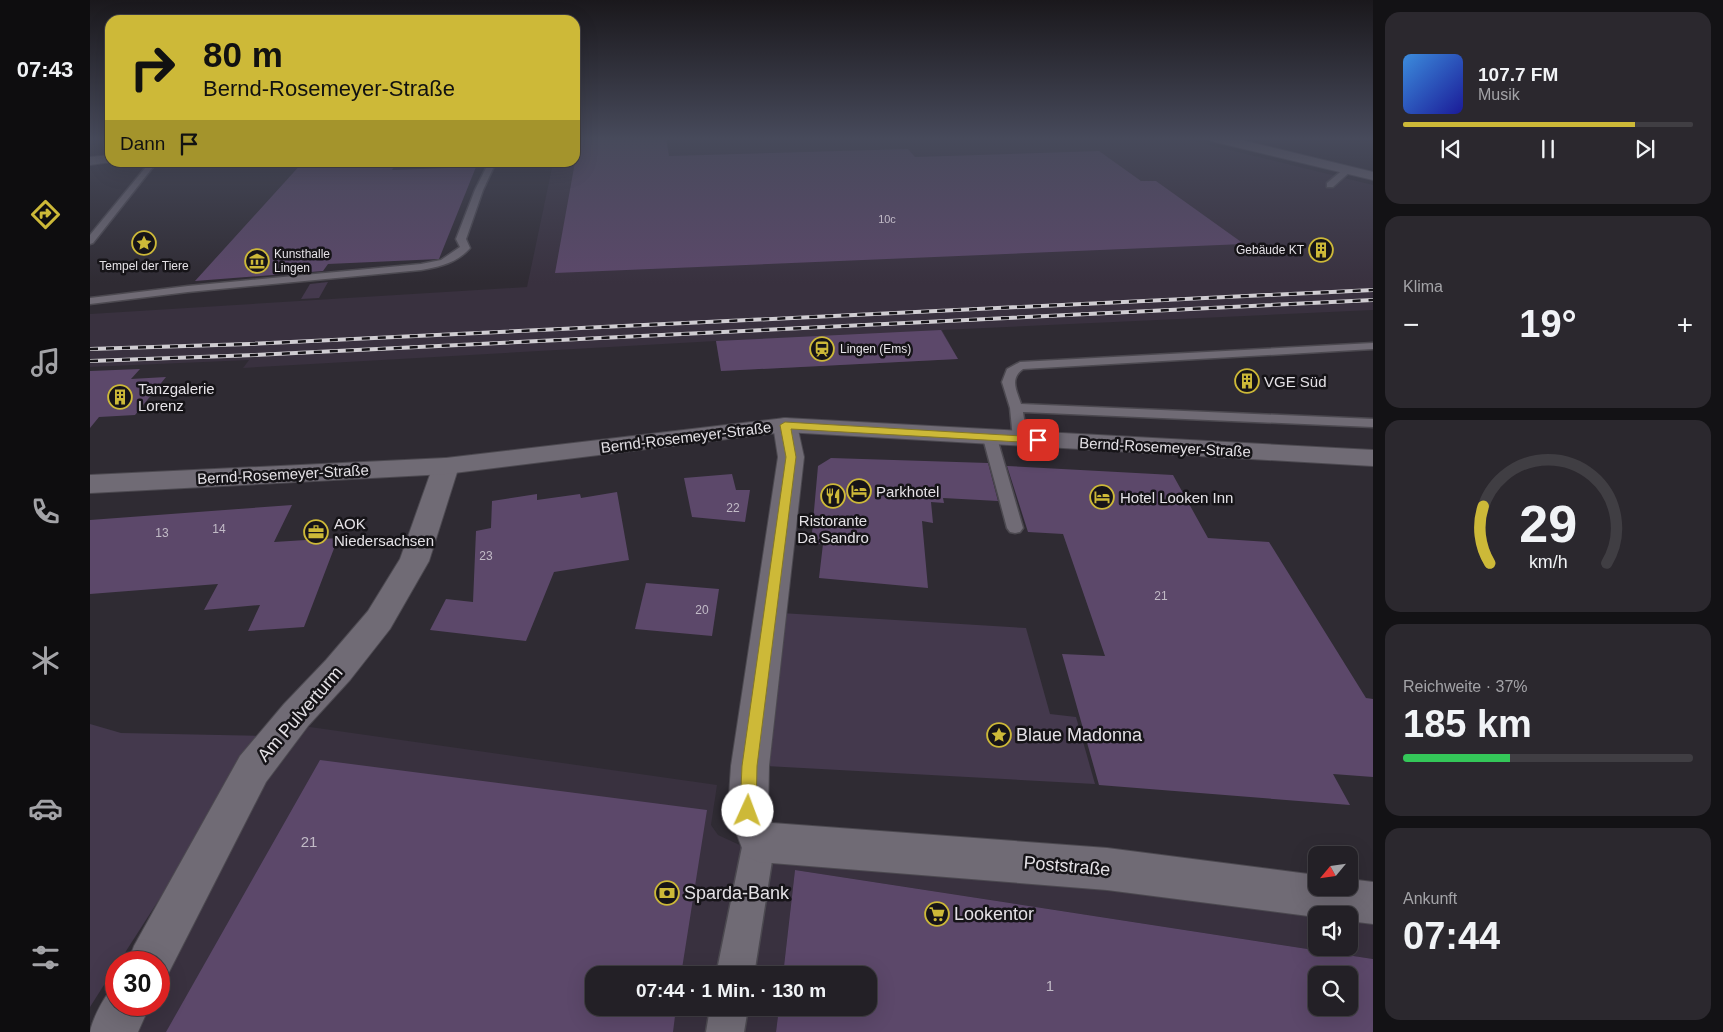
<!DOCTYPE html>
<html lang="de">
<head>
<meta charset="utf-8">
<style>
  body { margin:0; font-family:Arial,sans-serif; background:#2b282e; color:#f1f3f6; height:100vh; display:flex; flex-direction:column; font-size:19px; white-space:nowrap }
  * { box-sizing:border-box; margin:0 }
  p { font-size:16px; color:#a3a3a7 }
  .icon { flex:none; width:28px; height:28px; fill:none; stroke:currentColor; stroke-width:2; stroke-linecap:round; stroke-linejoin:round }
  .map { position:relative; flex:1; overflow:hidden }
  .sheet { display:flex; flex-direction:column; gap:12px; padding:12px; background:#131215; width:350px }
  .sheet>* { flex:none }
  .guide { position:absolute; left:15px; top:15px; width:475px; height:152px; border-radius:15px; box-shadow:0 5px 20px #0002,0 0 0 1px #403e43; background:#cdb938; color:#111; overflow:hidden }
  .needle { width:32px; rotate:241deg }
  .controls { position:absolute; left:1218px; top:846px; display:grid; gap:10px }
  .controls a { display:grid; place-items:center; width:50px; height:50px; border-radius:10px; background:#232026; box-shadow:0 5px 20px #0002,0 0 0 1px #403e43; font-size:25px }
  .speed { position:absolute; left:15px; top:951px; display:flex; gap:10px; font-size:25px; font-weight:700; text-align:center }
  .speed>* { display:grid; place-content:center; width:65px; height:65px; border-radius:50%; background:#232026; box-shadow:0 5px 20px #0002,0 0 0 1px #403e43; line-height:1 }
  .speed .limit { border:8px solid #d22; background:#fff; color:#111 }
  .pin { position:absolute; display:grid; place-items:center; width:42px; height:42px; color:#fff; margin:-21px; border-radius:10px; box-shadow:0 2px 8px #0006 }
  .me { position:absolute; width:55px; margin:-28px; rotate:2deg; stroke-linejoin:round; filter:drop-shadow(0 0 4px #0008) }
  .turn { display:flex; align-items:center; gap:18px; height:105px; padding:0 15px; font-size:22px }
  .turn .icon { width:65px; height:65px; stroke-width:2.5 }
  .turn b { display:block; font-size:35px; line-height:42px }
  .then { display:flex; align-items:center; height:48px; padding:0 15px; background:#0003; gap:10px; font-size:19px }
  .big { font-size:38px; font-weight:800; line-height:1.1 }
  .sheet .card { flex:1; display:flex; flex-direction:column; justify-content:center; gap:8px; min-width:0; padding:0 18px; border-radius:15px; background:#2b282e }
  .sheet .dial { align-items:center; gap:0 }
  .dial svg { height:130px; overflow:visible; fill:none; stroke:#403e43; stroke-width:7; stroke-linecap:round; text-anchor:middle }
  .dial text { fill:#f1f3f6; stroke:none }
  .song { display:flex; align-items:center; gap:15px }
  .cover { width:60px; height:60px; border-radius:8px; background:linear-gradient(135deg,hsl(210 70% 55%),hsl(240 70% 35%)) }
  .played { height:5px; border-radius:2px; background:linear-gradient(90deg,#cdb938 80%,#403e43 80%) }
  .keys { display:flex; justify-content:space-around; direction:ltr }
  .heat { display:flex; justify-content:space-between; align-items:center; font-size:28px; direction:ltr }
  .charge { height:8px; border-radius:4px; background:linear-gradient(90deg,#34c759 37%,#403e43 0) }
  .trip { position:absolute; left:495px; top:966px; width:292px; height:50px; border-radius:15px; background:#232026; box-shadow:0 5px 20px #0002,0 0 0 1px #403e43; font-weight:800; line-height:50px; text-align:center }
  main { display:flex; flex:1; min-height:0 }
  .tab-bar { display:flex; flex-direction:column; width:90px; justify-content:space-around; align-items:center; background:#0e0d0f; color:#a3a3a7 }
  .tab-bar .icon { width:35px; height:35px }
  .tab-bar .selected { color:#cdb938 }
  .tab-bar b { font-size:22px; color:#f1f3f6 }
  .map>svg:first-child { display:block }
  .built { fill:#39313f }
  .green { fill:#44394d }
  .building { fill:#5c486a; fill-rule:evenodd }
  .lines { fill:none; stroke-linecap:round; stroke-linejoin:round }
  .service-casing { stroke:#4c4950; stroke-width:3 }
  .pedestrian-casing { stroke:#4c4950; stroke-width:3 }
  .minor-casing { stroke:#4c4950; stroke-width:2 }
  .tertiary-casing { stroke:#4c4950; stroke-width:2 }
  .secondary-casing { stroke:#4c4950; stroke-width:2 }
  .service { fill:#706b75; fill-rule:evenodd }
  .pedestrian { fill:#706b75; fill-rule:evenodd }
  .minor { fill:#706b75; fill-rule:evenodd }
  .tertiary { fill:#706b75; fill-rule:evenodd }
  .secondary { fill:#706b75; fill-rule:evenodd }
  .rail-casing { stroke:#d0cdd2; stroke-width:4 }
  .rail { stroke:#161418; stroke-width:2.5; stroke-dasharray:8; stroke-linecap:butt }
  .route { fill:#cdb938; stroke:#857824 }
  .labels { text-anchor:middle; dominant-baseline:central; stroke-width:5; stroke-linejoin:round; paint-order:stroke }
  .far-number-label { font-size:11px; fill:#c2bbc7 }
  .far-poi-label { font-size:12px; fill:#e4e1e6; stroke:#161418; text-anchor:start }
  .number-label { font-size:12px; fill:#c2bbc7 }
  .poi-label { font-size:15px; fill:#e4e1e6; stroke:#161418; text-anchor:start }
  .street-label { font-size:15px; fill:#e4e1e6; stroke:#161418 }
  .near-number-label { font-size:15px; fill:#c2bbc7 }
  .near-street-label { font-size:18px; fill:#e4e1e6; stroke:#161418 }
  .near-poi-label { font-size:18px; fill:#e4e1e6; stroke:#161418; text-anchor:start }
</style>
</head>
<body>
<main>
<nav class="tab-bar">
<b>07:43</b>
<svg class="icon selected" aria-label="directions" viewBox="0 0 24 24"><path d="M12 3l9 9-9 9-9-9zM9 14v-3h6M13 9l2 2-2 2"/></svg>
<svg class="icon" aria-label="music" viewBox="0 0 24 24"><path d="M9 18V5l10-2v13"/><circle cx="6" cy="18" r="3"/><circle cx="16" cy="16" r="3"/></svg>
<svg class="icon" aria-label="phone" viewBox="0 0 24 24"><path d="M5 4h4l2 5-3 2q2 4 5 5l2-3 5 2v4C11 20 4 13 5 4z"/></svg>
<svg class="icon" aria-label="climate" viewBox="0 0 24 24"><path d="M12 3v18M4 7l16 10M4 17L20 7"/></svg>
<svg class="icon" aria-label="car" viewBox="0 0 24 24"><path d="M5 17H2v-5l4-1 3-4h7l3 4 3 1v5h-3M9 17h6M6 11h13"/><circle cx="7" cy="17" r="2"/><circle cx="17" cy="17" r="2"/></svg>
<svg class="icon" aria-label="filters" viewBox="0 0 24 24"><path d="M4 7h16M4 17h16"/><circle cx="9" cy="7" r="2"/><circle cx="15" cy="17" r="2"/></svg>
</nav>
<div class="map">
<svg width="1283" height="1032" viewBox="0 0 1283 1032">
  <rect width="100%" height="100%" fill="#2f2b33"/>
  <g class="built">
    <path d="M485,138h604l18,4 176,43v125l-431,20 16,29 -237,12 -5,-30 -473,27 6,-8 -159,7v-53l437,-27 26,-124 22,-1z"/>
    <path d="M206,725l421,60 -6,40 7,10 26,12 572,69v32h33v-28l24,4v35l-578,-89 -12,105h-189v33h185l-3,24h-650l14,-27h19v-37l54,-107z"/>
  </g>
  <g class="green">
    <path d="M238,282l-9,16 -18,1 9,-15z"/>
    <path d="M691,613l245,15 24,86 26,3 19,67 -329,-18z"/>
    <path d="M0,724l31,9 143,3 -145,226h-3v4l-26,41z"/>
  </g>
  <g class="building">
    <path d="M576,138l3,18 239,-7 7,8 184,-6 42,30h15l88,63 -689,29 20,-111v-23z"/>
    <path d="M213,162h94l-5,8 84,-3 -37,92 -111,5 -5,7 -128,10z"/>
    <path d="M851,330l17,29 -237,12 -5,-30z"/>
    <path d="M50,369l-9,10 35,-2 -31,38 -36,2 -9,11v-57z"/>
    <path d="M741,458l157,5 10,38 -55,-3 1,5 -13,-1 2,21 -11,-2 6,67 -109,-10 4,-34h-12l7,-78z"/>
    <path d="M917,466l166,9 35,63 61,4 97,156 7,1v78l-40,-3 17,31 -251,-20 -37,-131 43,2 -42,-122 -35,-2z"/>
    <path d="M642,474l4,16h14l-5,32 -53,-5 -8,-39z"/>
    <path d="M527,492l12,68 -75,12 -28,69 -96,-11 16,-31 27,3 3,-71 15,-3 1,-27 45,-7v6l43,-6 1,4z"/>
    <path d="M202,505l-18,37 64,-4 -34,89 -56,4 12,-26 -56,5 14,-26 -128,10v-74z"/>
    <path d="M556,583l73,6 -7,47 -77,-7z"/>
    <path d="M230,760l387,50 -26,165h-87v33h82l-3,24h-507z"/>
    <path d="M705,870l578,89v73h-597l3,-24h90v-33h-86zM1226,975h33v33h-33z"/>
  </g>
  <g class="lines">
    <g class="service-casing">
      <g id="service">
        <path d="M60,162h7l-64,81 -3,1v-9z"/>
        <path d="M399,162h7l-13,28 -17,49 4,9c-13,15 -31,19 -49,22l-233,22 -98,12v-6l98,-12 233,-22 20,-4 19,-13 -4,-8 19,-49z"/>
        <path d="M1255,168l7,2 -19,17h-6v-4z"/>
        <path d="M1283,343v6l-350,20c-14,10 -6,22 -2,35l352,15v8l-350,-15 4,27 -7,4 -7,-4 -3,-31 -8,-26 5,-13 13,-7z"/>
        <path d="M900,434l7,4 26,90 -3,4 -5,1 -5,-1 -3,-4 -24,-90z"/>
      </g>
    </g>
    <g class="pedestrian-casing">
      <g id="pedestrian">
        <path d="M669,826l12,4 4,12 -21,133h-38l27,-133 4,-12z"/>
        <path d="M620,1008h38l-4,24h-38z"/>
      </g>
    </g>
    <g class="minor-casing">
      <g id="minor">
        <path d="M695,418l8,2 4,5 7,32 -35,309 -1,45 4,12 335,25 209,27v13h33v-9l24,3v42l-24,-3v-6h-33v2l-209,-27 -348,-28 -14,-6 -17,-45 3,-45 47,-309 -5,-32 4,-5z"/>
        <path d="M356,458l9,2 4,6 -30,95 -39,68 -40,51 -42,46 -42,56 -100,196 -7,3v-19h-31l6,-16 106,-190 44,-52 42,-44 42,-49 32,-52 33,-93 4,-6z"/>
        <path d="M26,986v19h34l-12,27h-48c2,-12 16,-41 26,-46z"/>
      </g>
    </g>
    <g class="tertiary-casing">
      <path id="tertiary" d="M695,418l588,32v16l-588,-34 -339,42 -356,19v-18l356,-17z"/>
    </g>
    <g class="secondary-casing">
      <g id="secondary">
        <path d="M1120,138h23l140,34v8l-162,-39z"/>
        <path d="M20,155v7h2l-22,3v-8z"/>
      </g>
    </g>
    <use href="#service" class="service"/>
    <use href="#pedestrian" class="pedestrian"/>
    <use href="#minor" class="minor"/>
    <use href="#tertiary" class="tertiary"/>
    <use href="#secondary" class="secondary"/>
    <g class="rail-casing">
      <g id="rail">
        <path d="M0,349l160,-5 1123,-54"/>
        <path d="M0,361l165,-6 1118,-55"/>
      </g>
    </g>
    <use href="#rail" class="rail"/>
  </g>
  <linearGradient id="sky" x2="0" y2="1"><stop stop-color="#1a181c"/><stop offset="0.49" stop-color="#474a5b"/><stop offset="1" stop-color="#474a5b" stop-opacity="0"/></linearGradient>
  <rect width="1283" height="283" fill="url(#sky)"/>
  <path class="route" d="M695,422l253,15 5,3 -5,3 -247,-14 5,28 -39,309 -1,45 -2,6 -6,2 -6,-2 -2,-6 2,-45 44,-309 -6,-32z"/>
  <defs>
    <g id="sight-ring" transform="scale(1.25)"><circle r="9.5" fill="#161418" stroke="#cdb938" stroke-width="1.5"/><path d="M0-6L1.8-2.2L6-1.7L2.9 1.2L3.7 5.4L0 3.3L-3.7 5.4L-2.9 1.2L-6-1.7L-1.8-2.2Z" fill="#cdb938"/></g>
    <g id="building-ring" transform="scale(1.25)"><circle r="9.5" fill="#161418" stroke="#cdb938" stroke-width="1.5"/><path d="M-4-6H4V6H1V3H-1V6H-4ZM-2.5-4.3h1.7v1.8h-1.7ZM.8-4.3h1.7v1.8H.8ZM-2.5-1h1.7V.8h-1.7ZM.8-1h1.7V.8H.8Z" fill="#cdb938"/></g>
    <g id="museum-ring" transform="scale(1.25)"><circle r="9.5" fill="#161418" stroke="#cdb938" stroke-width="1.5"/><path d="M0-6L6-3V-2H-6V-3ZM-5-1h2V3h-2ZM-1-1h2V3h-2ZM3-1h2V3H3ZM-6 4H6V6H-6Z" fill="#cdb938"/></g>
    <g id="station-ring" transform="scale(1.25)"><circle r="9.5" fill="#161418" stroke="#cdb938" stroke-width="1.5"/><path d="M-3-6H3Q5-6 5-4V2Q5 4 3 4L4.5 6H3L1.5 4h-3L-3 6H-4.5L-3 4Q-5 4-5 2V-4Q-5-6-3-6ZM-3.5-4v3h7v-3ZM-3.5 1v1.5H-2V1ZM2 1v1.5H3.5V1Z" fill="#cdb938"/></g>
    <g id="hotel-ring" transform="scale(1.25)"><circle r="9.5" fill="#161418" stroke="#cdb938" stroke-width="1.5"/><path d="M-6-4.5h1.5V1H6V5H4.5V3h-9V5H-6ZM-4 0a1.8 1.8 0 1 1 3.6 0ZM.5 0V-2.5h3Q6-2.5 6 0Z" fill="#cdb938"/></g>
    <g id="restaurant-ring" transform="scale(1.25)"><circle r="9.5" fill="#161418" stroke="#cdb938" stroke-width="1.5"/><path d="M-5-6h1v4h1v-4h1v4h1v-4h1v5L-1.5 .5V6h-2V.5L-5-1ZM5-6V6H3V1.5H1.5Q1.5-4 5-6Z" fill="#cdb938"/></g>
    <g id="office-ring" transform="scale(1.25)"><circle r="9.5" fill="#161418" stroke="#cdb938" stroke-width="1.5"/><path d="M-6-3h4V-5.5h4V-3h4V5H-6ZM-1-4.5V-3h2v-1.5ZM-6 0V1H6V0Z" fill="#cdb938"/></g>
    <g id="bank-ring" transform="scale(1.25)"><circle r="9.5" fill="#161418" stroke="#cdb938" stroke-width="1.5"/><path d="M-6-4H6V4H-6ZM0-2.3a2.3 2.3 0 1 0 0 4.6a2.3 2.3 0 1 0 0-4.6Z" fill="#cdb938"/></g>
    <g id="supermarket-ring" transform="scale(1.25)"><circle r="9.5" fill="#161418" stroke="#cdb938" stroke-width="1.5"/><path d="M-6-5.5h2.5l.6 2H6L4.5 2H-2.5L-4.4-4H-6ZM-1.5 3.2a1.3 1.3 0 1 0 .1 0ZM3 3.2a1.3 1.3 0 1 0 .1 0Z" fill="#cdb938"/></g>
  </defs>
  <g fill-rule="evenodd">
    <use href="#sight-ring" x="54" y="243"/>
    <use href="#building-ring" x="1231" y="250"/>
    <use href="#museum-ring" x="167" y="261"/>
    <use href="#station-ring" x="732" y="349"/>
    <use href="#building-ring" x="1157" y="381"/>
    <use href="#building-ring" x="30" y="397"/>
    <use href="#hotel-ring" x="769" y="491"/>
    <use href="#restaurant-ring" x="743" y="496"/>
    <use href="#hotel-ring" x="1012" y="497"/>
    <use href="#office-ring" x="226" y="532"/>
    <use href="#sight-ring" x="909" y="735"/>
    <use href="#bank-ring" x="577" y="893"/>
    <use href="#supermarket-ring" x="847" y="914"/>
  </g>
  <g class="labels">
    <g class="far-number-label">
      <text x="797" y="219">10c</text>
    </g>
    <g class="far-poi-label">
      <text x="1214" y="250" text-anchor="end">Gebäude KT</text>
      <text x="184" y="254">Kunsthalle<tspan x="184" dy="14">Lingen</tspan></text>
      <text x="54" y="266" text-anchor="middle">Tempel der Tiere</text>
      <text x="750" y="349">Lingen (Ems)</text>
    </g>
    <g class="number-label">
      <text x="643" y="508">22</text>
      <text x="129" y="529">14</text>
      <text x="72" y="533">13</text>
      <text x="396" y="556">23</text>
      <text x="1071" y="596">21</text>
      <text x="612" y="610">20</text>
    </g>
    <g class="poi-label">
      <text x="1174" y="381">VGE Süd</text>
      <text x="48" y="388">Tanzgalerie<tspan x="48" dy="17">Lorenz</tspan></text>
      <text x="786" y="491">Parkhotel</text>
      <text x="1030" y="497">Hotel Looken Inn</text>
      <text x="743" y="520" text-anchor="middle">Ristorante<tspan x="743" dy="17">Da Sandro</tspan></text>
      <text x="244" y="523">AOK<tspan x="244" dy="17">Niedersachsen</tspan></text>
    </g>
    <g class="street-label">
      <text transform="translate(596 437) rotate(-7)">Bernd-Rosemeyer-Straße</text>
      <text transform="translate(1075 447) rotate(3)">Bernd-Rosemeyer-Straße</text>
      <text transform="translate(193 474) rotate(-3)">Bernd-Rosemeyer-Straße</text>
    </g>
    <g class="near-number-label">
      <text x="219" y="841">21</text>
      <text x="960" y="985">1</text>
    </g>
    <g class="near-street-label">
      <text transform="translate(210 714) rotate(-49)">Am Pulverturm</text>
      <text transform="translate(977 866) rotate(5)">Poststraße</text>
    </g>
    <g class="near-poi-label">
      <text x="926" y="735">Blaue Madonna</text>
      <text x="594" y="893">Sparda-Bank</text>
      <text x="864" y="914">Lookentor</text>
    </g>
  </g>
</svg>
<div class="controls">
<a><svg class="needle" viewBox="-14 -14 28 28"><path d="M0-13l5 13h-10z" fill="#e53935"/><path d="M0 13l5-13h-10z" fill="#a3a3a7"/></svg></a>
<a><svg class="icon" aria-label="sound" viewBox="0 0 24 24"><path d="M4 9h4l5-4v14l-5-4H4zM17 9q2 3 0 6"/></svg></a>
<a><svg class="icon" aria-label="search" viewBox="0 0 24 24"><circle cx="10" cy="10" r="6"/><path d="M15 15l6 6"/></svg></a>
</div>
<div class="speed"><div class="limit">30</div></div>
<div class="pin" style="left:948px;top:440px;background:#d93025"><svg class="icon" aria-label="arrive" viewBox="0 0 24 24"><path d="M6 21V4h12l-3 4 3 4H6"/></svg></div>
<svg class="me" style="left:658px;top:811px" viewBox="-20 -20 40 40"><circle r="19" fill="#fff"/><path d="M0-13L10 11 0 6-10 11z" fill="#cdb938"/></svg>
<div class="trip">07:44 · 1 Min. · 130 m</div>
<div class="guide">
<div class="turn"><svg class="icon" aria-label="right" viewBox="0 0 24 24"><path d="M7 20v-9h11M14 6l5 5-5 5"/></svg><div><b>80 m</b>Bernd-Rosemeyer-Straße</div></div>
<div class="then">Dann<svg class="icon" aria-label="arrive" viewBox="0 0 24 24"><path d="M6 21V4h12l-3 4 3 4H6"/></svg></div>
</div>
</div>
<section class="sheet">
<div class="card">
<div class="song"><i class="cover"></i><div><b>107.7 FM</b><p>Musik</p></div></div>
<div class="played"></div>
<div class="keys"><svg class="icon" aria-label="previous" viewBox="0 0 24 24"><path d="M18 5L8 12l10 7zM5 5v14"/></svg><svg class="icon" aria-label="pause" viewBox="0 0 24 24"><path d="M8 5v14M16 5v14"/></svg><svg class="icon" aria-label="next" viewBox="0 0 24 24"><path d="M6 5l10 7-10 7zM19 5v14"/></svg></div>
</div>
<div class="card"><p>Klima</p>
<div class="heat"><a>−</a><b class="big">19°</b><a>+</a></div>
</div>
<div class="card dial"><svg viewBox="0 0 100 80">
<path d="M14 69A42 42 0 1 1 86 69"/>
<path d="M14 69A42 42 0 0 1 10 34" stroke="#cdb938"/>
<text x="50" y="56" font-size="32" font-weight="700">29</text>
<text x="50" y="72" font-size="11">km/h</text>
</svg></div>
<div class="card"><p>Reichweite · 37%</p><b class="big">185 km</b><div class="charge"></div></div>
<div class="card"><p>Ankunft</p><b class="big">07:44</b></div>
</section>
</main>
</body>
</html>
